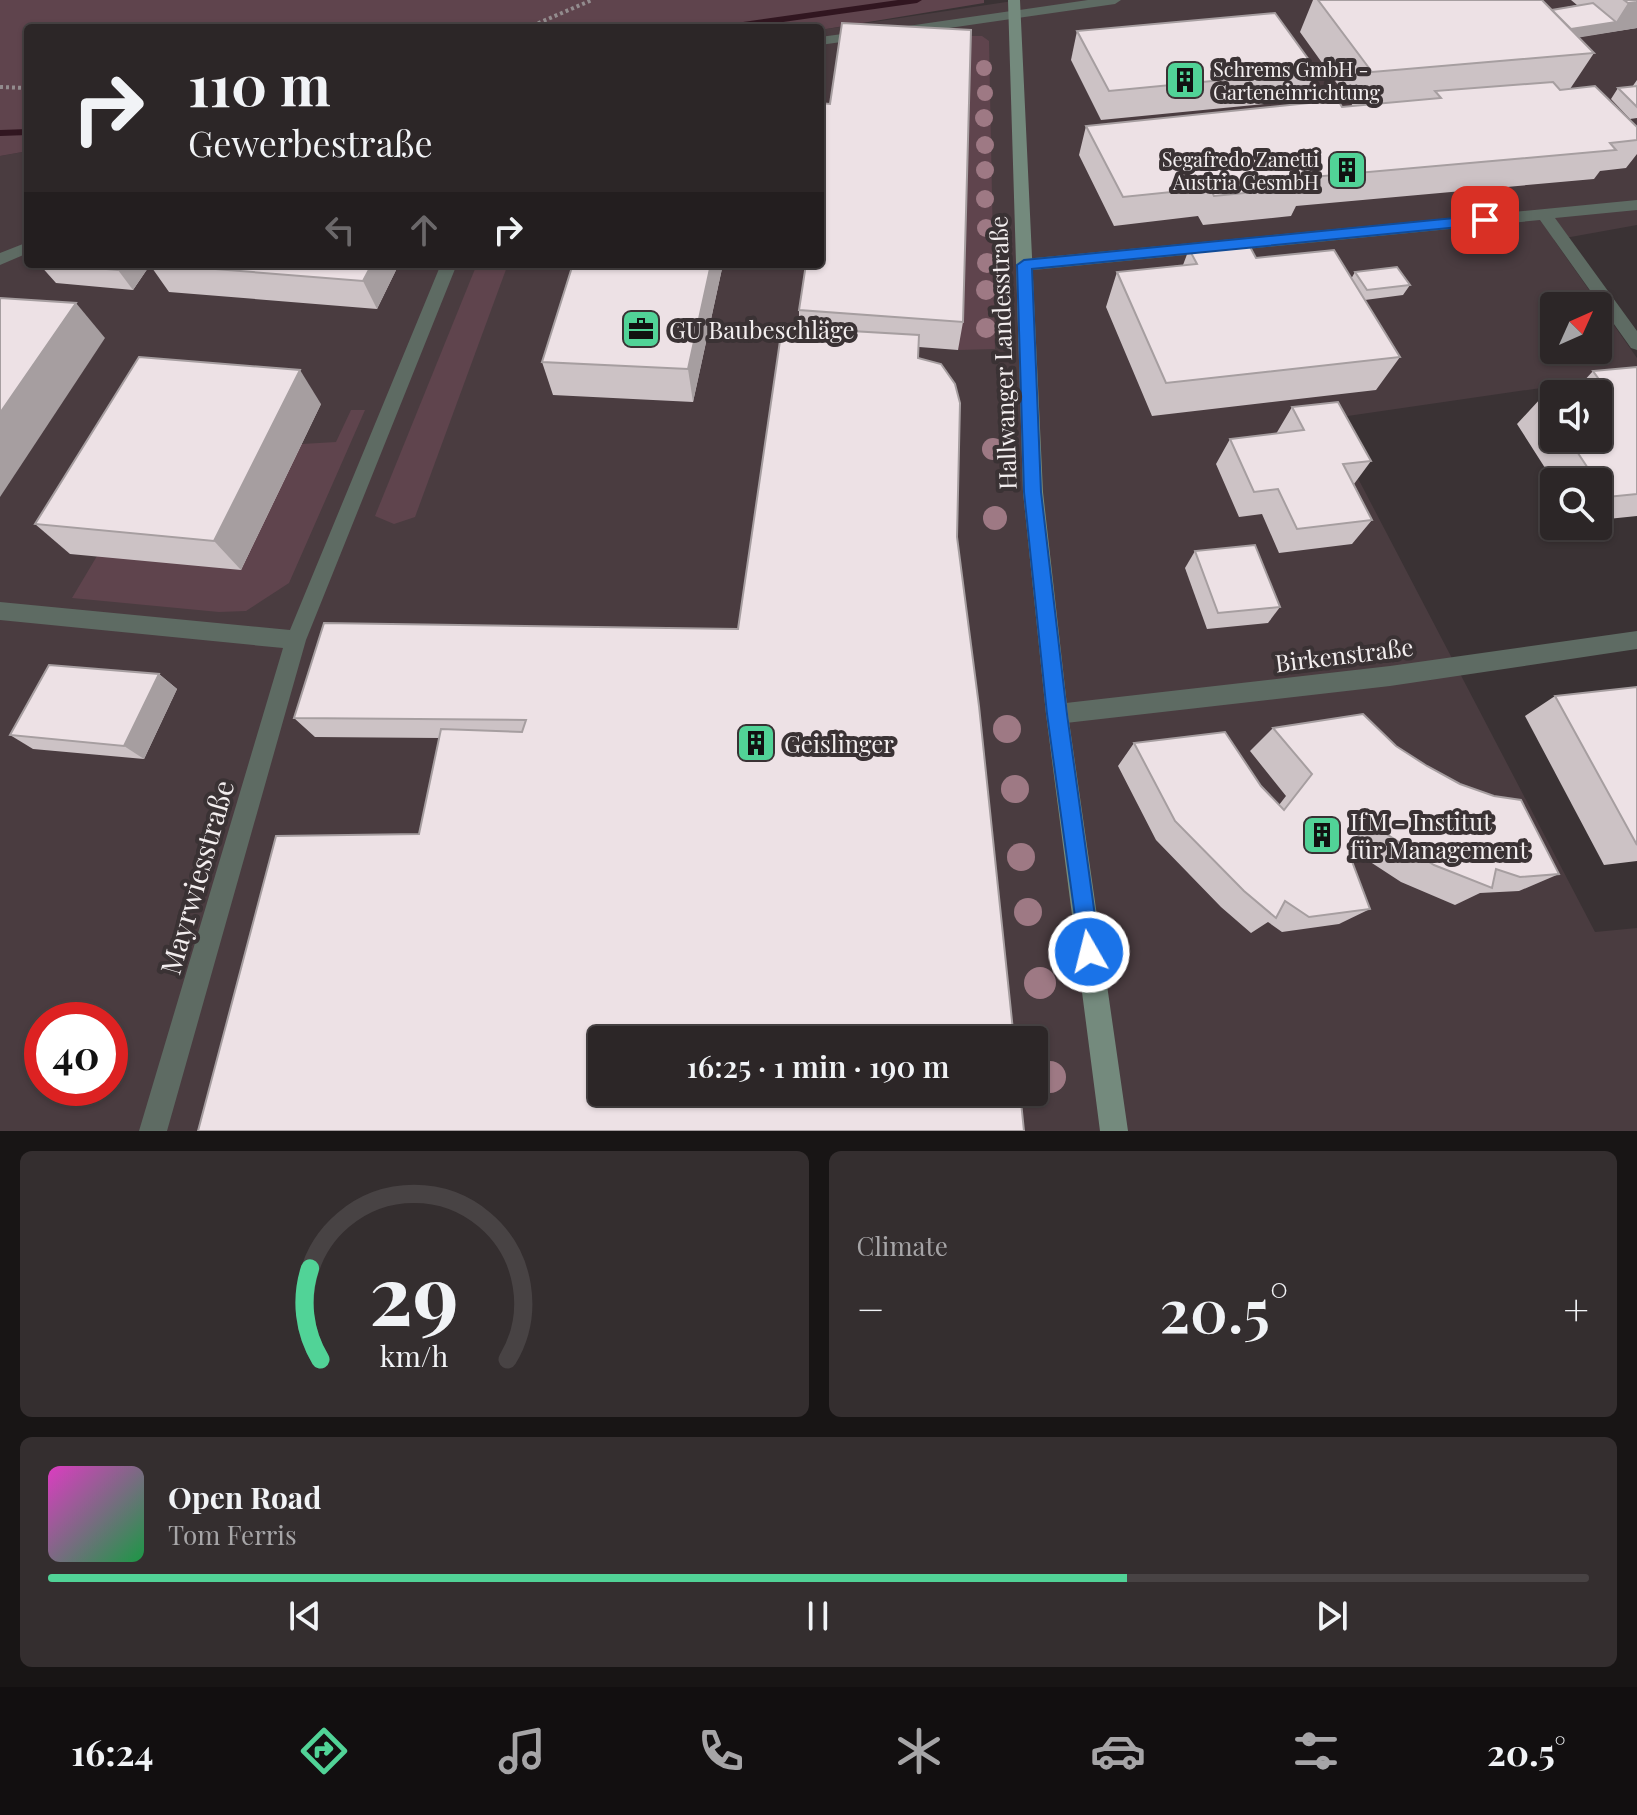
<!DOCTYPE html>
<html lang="en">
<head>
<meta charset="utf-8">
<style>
  body { margin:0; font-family:"Playfair Display",serif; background:#342e2f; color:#f1f3f6; height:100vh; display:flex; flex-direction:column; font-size:30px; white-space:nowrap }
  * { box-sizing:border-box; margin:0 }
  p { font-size:26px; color:#a6a5a7 }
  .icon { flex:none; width:44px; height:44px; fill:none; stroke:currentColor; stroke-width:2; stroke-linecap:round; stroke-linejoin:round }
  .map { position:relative; height:1131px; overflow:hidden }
  .panel { display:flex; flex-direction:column; gap:20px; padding:20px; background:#181515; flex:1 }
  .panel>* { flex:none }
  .top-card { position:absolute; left:24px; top:24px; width:800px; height:244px; border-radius:8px; box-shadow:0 2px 6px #0004,0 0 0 2px #484344; background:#2c2627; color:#f1f3f6; overflow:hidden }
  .needle { width:52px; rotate:45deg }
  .tools { position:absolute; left:1540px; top:292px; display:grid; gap:16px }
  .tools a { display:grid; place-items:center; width:72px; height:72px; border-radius:8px; background:#2c2627; box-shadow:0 2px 6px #0004,0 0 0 2px #484344; font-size:40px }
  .speed { position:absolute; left:24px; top:1002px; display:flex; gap:16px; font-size:40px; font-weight:700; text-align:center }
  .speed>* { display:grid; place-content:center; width:104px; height:104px; border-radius:50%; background:#2c2627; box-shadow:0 2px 6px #0004,0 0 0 2px #484344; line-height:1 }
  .speed .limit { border:12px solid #d22; background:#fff; color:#111 }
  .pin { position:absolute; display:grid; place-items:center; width:68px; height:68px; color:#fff; margin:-34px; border-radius:16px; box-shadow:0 4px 12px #0006 }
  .me { position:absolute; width:88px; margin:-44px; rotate:352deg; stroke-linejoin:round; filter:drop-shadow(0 0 6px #0008) }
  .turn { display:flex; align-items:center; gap:28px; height:168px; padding:0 32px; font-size:36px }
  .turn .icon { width:104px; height:104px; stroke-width:2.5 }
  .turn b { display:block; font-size:56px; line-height:68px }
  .lanes { display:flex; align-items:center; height:76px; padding:0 32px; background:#0003; justify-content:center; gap:40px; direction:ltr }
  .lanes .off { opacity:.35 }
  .big { font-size:60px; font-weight:600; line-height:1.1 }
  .panel .widget { flex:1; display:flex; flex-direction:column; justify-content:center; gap:12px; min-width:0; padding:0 28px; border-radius:12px; background:#342e2f }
  .panel .dial { align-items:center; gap:0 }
  .dial svg { height:208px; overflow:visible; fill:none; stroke:#484344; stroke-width:7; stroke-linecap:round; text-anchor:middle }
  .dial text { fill:#f1f3f6; stroke:none }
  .song { display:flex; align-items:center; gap:24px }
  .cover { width:96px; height:96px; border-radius:12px; background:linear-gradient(135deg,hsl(310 70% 55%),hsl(140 70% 35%)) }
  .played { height:8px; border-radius:4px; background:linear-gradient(90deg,#51d397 70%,#484344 70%) }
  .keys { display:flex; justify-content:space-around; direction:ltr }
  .heat { display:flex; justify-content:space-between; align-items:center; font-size:44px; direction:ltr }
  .panel .tiles { flex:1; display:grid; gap:20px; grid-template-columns:1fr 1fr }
  .widget:last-child { grid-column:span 2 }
  .trip { position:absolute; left:588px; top:1026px; width:460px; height:80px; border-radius:8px; background:#2c2627; box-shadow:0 2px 6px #0004,0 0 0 2px #484344; font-weight:600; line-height:80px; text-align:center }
  .menu { display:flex; height:128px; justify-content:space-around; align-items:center; background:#120f10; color:#a6a5a7 }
  .menu .icon { width:56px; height:56px }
  .menu .selected { color:#51d397 }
  .menu b { font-size:36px; color:#f1f3f6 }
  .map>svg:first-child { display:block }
  .built { fill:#4a3c40; fill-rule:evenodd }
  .green { fill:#5f444d }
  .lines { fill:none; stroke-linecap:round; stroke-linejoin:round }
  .stream { fill:#311620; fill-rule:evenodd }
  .path { stroke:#938c8e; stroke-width:4; stroke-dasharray:3 3; stroke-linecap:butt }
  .street { fill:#5e6b63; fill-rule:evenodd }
  .secondary { fill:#748a7d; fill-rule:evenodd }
  .tree { fill:#9e7984 }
  .wall { fill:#ccc2c5 }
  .shaded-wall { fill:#a69ea0 }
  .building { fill:#ede1e5; stroke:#a69ea0; stroke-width:2 }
  .route { fill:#1a73e8; stroke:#114b97; stroke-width:2 }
  .labels { text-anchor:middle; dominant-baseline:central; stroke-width:8; stroke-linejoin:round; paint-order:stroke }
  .far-poi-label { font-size:20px; fill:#f3eeef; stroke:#3a3234; text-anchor:start }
  .poi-label { font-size:24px; fill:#f3eeef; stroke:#3a3234; text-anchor:start }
  .street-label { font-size:24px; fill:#f3eeef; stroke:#3a3234 }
  .near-street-label { font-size:28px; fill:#f3eeef; stroke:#3a3234 }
</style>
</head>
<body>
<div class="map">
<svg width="1637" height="1131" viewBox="0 0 1637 1131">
  <rect width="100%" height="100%" fill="#3a3234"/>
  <path class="built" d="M1019,0h618v225l-83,15 83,118v16l-310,45 268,513 42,-4v203h-1637v-975l28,-5v113h792v-234zM1554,306h44v44h-44zM42,1020h68v68h-68zM602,1040h432v52h-432z"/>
  <g class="green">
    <path d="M0,0h984v3l-164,27 -792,-2v123l-28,5z"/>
    <path d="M948,36h34l7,5 6,308 -37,1 9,-291z"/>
    <path d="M477,264h31l-93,253 -21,7 -19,-8z"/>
    <path d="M351,410h14l-76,173 -43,28 -27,1 -147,-14 25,-42 205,-112 34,-2z"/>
  </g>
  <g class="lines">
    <g class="stream">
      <path d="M898,0h24l-5,3 -176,25h-24l5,-3z"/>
      <path d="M28,129v6l-28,1v-6z"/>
    </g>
    <g class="path">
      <path d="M527,28l65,-28"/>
      <path d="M0,87l28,1"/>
    </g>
    <g class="street">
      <path d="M1088,0h33l-6,4 -214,31 -7,-4 7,-4z"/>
      <path d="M865,31l5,1v6l-50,7v-8z"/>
      <path d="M1637,200v10l-82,8 82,113v19l-6,-2 -91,-128 -516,51 -8,-6 8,-6z"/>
      <path d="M28,242v11l-28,12v-12z"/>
      <path d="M441,264h16l-151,376 -139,491h-28l144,-483 -283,-28v-18l290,28z"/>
      <path d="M1637,631v18l-247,37 -333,38 -8,-3 -3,-7 3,-7 8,-3 333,-38z"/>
    </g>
    <path class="secondary" d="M1008,0h12l23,492 25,222 60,417h-28l-54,-417 -23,-222z"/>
  </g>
  <g class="tree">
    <circle cx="984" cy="68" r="8"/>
    <circle cx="985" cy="93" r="8"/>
    <circle cx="984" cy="118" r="9"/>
    <circle cx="985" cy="145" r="9"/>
    <circle cx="985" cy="170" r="9"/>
    <circle cx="985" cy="199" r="9"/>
    <circle cx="986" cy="228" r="9"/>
    <circle cx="987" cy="263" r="10"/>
    <circle cx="986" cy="290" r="10"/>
    <circle cx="986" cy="328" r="10"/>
    <circle cx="993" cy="449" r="11"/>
    <circle cx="995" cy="518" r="12"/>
    <circle cx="1007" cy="729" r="14"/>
    <circle cx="1015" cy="789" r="14"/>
    <circle cx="1021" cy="857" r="14"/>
    <circle cx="1028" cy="912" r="14"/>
    <circle cx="1040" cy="983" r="16"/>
    <circle cx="1050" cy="1077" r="16"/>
  </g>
  <g class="wall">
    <path d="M1313,0h229l10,10 25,-5 -6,-5h66v28l-59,9 16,16 -24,36 67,38v27l-11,14 -26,3 -6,8 -298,27 -5,10 -88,9 -5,-9 -84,10 -35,-71 7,-29 267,-20 -53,-74z"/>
    <path d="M1077,31l240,40 -13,29 -203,20 -30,-60z"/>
    <path d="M1637,80v38l-7,1 -19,-20 7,-11 14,-1z"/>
    <path d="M1189,249l67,9 95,21 4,-7 55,13 -7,10 -38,5 35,57 -24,33 -224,26 -46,-109 11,-35 66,-7z"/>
    <path d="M39,264h360l-22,45 -208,-17 -19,-27 -17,25 -77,-7z"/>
    <path d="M723,264l-30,138 -140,-7 -11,-33z"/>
    <path d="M799,310l164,12 -5,28 -39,-3 -1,11 39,179 -538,297 20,-96 -124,-1 -21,-19 444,-89 61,-301z"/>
    <path d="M1637,367v149l-39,4v-38h-44l-37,-58 24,-26 13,-1v41h44v-44h-26l21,-23z"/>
    <path d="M321,404l-80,166 -171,-16 -35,-30z"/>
    <path d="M1292,407l79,54 -17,23 18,36 -20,24 -73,9 -17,-39 -23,3 -23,-53 14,-25 46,-5z"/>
    <path d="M1195,551l85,56 -12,16 -61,6 -22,-61z"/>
    <path d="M159,674l18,15 -33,70 -111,-10 -23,-14z"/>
    <path d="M1637,687v174l-33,4 -79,-149 30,-20z"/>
    <path d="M1273,728l123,18 163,128 -40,17 -39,2 -25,12 -54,-23 -49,-32 -2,6 20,53 -31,15 -57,8 -14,-10 -17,11 -30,-26 -65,-67 -38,-74 16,-23 127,43 18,19 7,-9 -36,-45z"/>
  </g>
  <g class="shaded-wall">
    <path d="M1637,2v26l-73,12 7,-11 45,-7 12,-19z"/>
    <path d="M122,264h27l1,1 -17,25 -15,-20z"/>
    <path d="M372,264h27l-22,45 -14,-28z"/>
    <path d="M711,264h12l-30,138 -5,-33z"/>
    <path d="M76,303l29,35 -105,159v-84z"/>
    <path d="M300,370l21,34 -80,166 -27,-29z"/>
    <path d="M159,674l18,15 -33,70 -20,-13z"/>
  </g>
  <g class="building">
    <path d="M1318,0h224l52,53 -222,19z"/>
    <path d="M1624,0h13v2l-9,1z"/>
    <path d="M1593,3l23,19 -45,7 -19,-19z"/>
    <path d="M1275,13l42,58 -208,20 -32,-60z"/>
    <path d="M842,23l129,7 -8,292 -164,-12 7,-46h14v-161l10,1z"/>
    <path d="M1553,82l7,8 35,-4 42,41v13l-27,3 6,7 -316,28 5,9 -91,9 -4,-8 -87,9 -37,-71 252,-26 4,7 99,-9 -6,-7z"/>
    <path d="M1637,86v21l-19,-19z"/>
    <path d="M1248,243l8,15 78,-8 66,107 -234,26 -49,-111 80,-8 -8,-15z"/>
    <path d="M46,264h76l-4,6z"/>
    <path d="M153,264h219l-9,17z"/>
    <path d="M573,264h138l-23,105 -146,-7z"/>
    <path d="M1397,267l13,18 -43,5 -12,-18z"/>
    <path d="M0,298l76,5 -76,110z"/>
    <path d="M782,327l137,8 -1,23 23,6 14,20 5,19 -3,134 22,169 35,334h-412v52h418l4,39h-826l78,-295 143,-2 22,-105 81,3 4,-12 -232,-2 30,-95 414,6z"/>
    <path d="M139,357l161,13 -86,171 -179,-17z"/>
    <path d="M1637,367v127l-30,3 -39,-59h30v-44h-15l25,-2 -15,-21z"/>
    <path d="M1554,397v20l-13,-19z"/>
    <path d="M1338,402l33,59 -28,3 29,56 -75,9 -19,-40 -24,3 -24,-53 74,-9 -12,-23z"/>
    <path d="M1255,545l25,62 -62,6 -23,-62z"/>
    <path d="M49,665l110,9 -35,72 -114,-11z"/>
    <path d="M1637,687v158l-82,-149z"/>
    <path d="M1363,714l33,32 31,20 33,18 34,12 27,4 38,74 -39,3 -24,-8 -4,19 -58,-23 -69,-45 -15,36 20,53 -61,8 -24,-16 -9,17 -32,-27 -69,-70 -41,-78 91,-11 36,54 23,24 28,-36 -39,-46z"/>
  </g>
  <path class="route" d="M1485,215l8,5 -3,4 -458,45 9,223 26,222 33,238 -3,8 -8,3 -8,-3 -34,-246 -23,-222 -7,-227 7,-5z"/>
  <defs>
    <g id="building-square" transform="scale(2)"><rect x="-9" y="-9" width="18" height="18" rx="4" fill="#51d397" stroke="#3a3234"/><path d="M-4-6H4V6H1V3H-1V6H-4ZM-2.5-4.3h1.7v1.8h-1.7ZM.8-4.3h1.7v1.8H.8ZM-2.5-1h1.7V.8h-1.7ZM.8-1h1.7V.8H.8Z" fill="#111"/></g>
    <g id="office-square" transform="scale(2)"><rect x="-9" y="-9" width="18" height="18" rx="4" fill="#51d397" stroke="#3a3234"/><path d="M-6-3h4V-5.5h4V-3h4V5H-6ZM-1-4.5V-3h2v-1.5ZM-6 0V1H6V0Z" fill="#111"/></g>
  </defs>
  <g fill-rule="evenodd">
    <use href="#building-square" x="1185" y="80"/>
    <use href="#building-square" x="1347" y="170"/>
    <use href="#office-square" x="641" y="329"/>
    <use href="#building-square" x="756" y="743"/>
    <use href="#building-square" x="1322" y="835"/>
  </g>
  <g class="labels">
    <g class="far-poi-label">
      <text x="1213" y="68">Schrems GmbH -<tspan x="1213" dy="23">Garteneinrichtung</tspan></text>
      <text x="1319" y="158" text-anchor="end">Segafredo Zanetti<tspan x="1319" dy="23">Austria GesmbH</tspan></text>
    </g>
    <g class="poi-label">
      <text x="669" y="329">GU Baubeschläge</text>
      <text x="784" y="743">Geislinger</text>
      <text x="1350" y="821">IfM - Institut<tspan x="1350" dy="28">für Management</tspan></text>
    </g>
    <g class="street-label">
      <text transform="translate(1002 353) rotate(-92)">Hallwanger Landesstraße</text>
      <text transform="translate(1344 654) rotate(-7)">Birkenstraße</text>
    </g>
    <g class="near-street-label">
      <text transform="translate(196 877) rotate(-74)">Mayrwiesstraße</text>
    </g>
  </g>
</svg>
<div class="tools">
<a><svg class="needle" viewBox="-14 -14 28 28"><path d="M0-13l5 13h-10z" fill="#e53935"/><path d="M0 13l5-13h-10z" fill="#a6a5a7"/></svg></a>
<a><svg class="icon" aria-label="sound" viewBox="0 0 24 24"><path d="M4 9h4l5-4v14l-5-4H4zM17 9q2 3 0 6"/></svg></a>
<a><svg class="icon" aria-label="search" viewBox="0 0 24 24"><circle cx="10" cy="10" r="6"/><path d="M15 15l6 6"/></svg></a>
</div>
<div class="speed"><div class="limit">40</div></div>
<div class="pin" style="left:1485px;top:220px;background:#d93025"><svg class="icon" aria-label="arrive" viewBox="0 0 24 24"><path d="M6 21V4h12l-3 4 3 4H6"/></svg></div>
<svg class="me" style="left:1089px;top:952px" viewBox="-20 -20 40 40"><circle r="17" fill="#1a73e8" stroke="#fff" stroke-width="3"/><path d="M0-11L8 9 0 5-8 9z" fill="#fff"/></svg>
<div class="trip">16:25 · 1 min · 190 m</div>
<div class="top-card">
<div class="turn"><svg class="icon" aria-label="right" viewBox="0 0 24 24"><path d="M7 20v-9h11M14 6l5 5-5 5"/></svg><div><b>110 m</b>Gewerbestraße</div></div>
<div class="lanes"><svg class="icon off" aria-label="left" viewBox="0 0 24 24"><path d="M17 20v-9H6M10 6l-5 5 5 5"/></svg><svg class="icon off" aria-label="ahead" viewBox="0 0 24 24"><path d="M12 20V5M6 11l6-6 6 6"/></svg><svg class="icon" aria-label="right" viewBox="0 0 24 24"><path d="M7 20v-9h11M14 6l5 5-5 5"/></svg></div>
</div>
</div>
<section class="panel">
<div class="tiles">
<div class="widget dial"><svg viewBox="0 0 100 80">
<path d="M14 69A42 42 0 1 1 86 69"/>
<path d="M14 69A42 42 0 0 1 10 34" stroke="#51d397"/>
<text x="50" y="56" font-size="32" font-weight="700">29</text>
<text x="50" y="72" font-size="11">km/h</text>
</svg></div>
<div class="widget"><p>Climate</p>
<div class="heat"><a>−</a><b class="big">20.5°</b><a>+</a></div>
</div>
<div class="widget">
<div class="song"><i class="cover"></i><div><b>Open Road</b><p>Tom Ferris</p></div></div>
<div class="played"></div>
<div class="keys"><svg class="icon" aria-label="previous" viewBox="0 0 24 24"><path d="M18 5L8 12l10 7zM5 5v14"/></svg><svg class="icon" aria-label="pause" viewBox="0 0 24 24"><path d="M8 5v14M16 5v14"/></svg><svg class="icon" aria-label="next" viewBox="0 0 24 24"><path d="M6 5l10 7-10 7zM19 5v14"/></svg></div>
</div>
</div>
</section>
<nav class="menu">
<b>16:24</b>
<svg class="icon selected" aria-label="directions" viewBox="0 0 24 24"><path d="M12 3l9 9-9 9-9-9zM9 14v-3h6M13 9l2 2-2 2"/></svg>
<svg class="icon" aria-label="music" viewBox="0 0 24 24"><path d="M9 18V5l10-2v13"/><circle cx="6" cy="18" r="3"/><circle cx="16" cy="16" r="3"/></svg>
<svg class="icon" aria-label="phone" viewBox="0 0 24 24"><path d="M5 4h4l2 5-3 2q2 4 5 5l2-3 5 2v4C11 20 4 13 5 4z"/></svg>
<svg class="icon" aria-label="climate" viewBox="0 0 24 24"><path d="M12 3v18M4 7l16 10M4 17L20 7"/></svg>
<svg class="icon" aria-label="car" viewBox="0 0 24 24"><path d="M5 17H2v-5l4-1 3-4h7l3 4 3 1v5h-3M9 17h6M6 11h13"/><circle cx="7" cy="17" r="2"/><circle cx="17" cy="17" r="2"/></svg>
<svg class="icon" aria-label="filters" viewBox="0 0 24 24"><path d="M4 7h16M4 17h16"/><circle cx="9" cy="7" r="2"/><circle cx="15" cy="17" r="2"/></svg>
<b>20.5°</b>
</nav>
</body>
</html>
